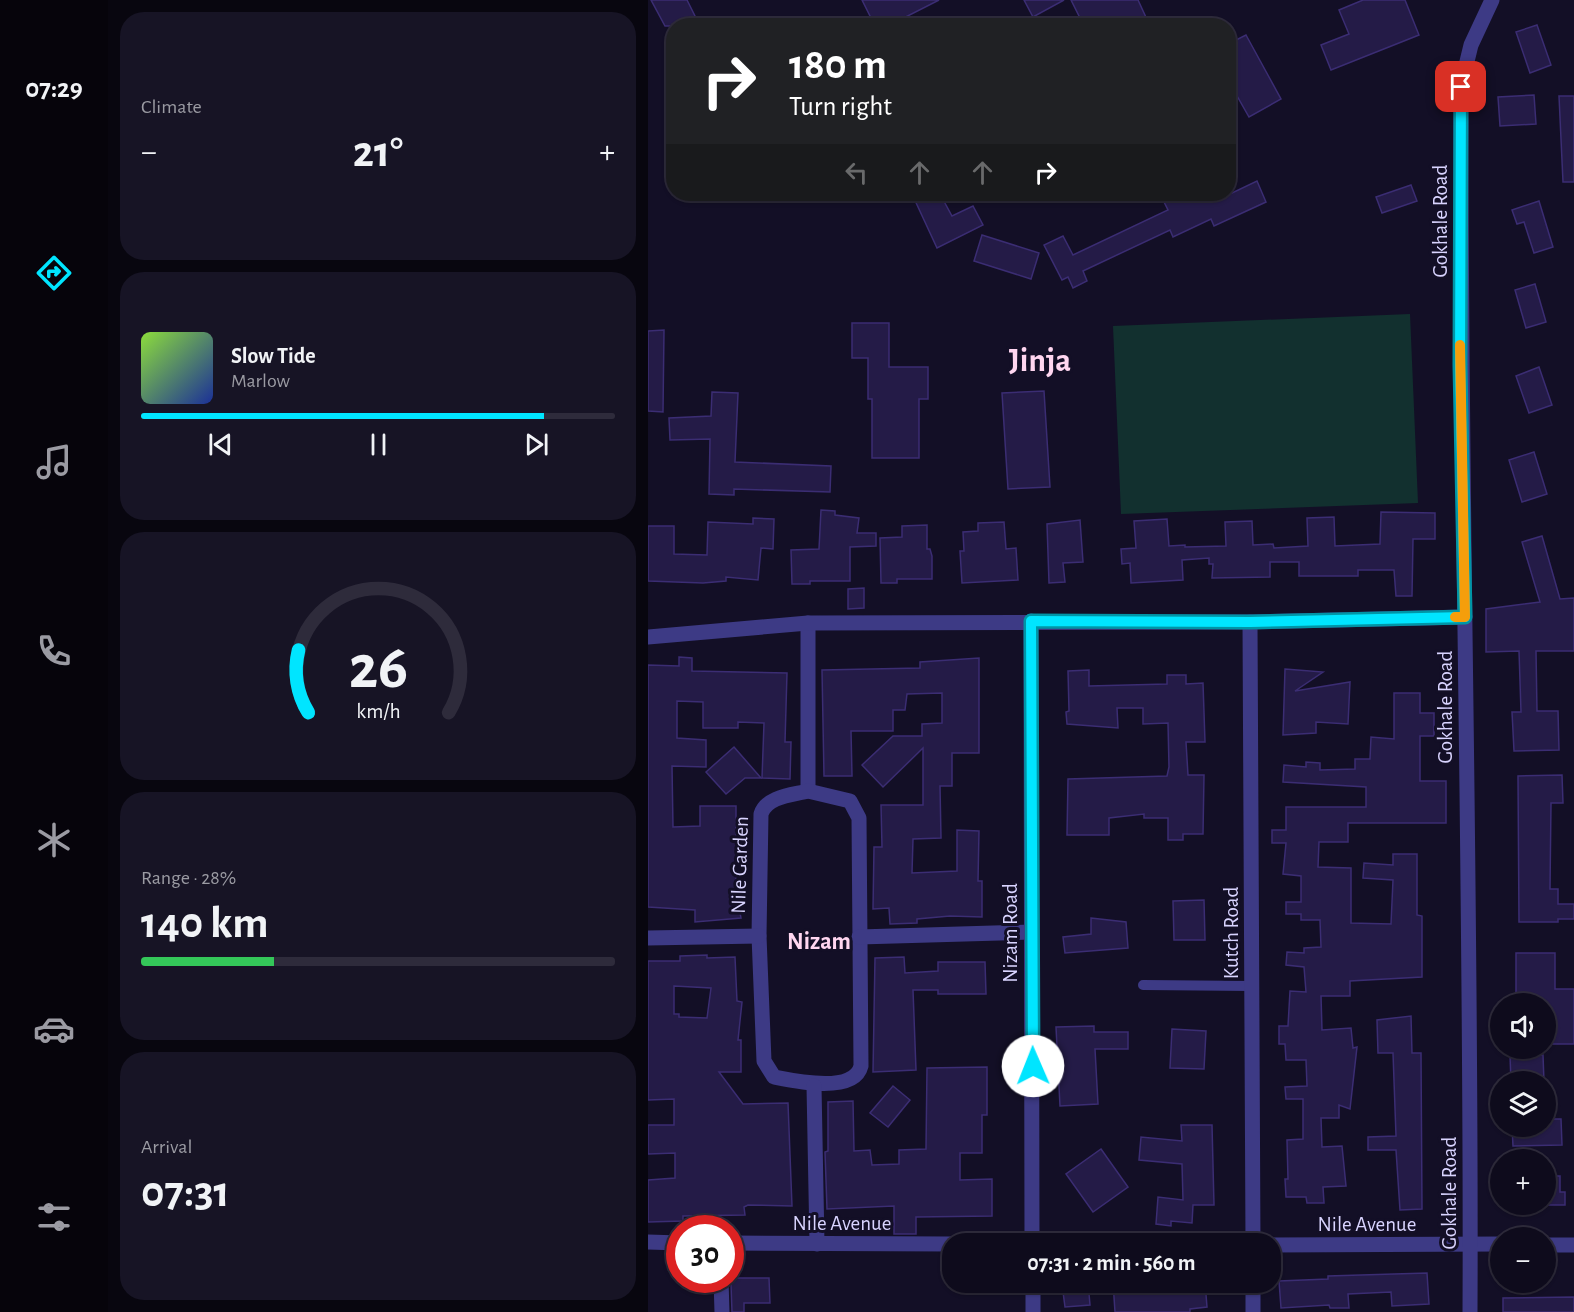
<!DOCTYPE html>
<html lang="en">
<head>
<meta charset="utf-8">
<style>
  body { margin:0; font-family:"Alegreya Sans",sans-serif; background:#171425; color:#f1f3f6; height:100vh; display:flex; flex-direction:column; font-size:22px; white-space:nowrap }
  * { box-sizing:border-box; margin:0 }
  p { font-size:20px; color:#9b9ba3 }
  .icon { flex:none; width:33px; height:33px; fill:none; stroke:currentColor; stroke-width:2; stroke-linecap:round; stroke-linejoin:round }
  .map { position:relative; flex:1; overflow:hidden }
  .side { display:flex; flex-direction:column; gap:12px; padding:12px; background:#08060f; width:540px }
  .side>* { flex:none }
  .top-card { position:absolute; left:18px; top:18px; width:570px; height:183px; border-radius:24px; box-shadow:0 2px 4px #0004,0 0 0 2px #2e2b3b; background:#202124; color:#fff; overflow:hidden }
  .buttons { position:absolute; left:842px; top:993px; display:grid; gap:12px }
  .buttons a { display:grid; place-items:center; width:66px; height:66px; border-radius:50%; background:#0e0b1c; box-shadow:0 2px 4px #0004,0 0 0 2px #2e2b3b; font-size:30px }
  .speed { position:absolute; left:18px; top:1215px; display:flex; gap:12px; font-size:30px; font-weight:700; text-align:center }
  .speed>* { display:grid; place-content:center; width:78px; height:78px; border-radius:50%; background:#0e0b1c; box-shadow:0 2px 4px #0004,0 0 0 2px #2e2b3b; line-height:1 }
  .speed .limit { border:9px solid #d22; background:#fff; color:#111 }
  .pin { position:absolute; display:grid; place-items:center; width:51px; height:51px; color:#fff; margin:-26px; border-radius:12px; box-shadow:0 3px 9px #0006 }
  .me { position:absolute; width:66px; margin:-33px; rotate:359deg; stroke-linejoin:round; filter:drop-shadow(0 0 4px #0008) }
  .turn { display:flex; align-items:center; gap:21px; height:126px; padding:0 24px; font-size:27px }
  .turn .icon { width:78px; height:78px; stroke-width:2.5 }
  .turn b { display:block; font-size:42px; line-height:51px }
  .lanes { display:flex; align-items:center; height:57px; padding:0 24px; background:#0003; justify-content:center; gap:30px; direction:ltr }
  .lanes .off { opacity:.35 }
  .big { font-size:45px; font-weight:700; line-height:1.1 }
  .side .widget { flex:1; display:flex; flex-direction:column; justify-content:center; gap:9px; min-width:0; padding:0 21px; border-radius:24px; background:#171425 }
  .side .dial { align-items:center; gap:0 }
  .dial svg { height:156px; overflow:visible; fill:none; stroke:#2e2b3b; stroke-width:7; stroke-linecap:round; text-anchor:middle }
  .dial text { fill:#f1f3f6; stroke:none }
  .song { display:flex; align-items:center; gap:18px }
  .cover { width:72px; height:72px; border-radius:9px; background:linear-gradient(135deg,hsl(90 70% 55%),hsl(230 70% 35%)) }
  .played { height:6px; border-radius:3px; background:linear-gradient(90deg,#00e5ff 85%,#2e2b3b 85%) }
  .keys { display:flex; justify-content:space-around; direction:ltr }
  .heat { display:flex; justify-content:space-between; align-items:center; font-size:33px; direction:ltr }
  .charge { height:9px; border-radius:4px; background:linear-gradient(90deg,#34c759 28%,#2e2b3b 0) }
  .trip { position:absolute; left:294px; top:1233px; width:339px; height:60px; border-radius:24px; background:#0e0b1c; box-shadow:0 2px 4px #0004,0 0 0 2px #2e2b3b; font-weight:700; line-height:60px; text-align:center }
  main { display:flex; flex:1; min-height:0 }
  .tab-bar { display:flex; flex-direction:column; width:108px; justify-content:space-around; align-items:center; background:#06040b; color:#9b9ba3 }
  .tab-bar .icon { width:42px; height:42px }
  .tab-bar .on { color:#00e5ff }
  .tab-bar b { font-size:27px; color:#f1f3f6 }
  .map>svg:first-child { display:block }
  .green { fill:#12302f }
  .building { fill:#241b47; stroke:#3b2d73; stroke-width:1.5; fill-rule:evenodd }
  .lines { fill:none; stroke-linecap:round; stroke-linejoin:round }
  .service { stroke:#3d3a85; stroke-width:10 }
  .minor { stroke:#3d3a85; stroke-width:15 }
  .route-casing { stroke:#0095a6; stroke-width:15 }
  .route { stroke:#00e5ff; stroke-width:10 }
  .slow { stroke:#f59e0b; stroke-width:10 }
  .labels { text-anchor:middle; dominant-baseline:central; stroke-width:6; stroke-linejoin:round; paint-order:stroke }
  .street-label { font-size:21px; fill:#d9d4ff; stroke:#130f26 }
  .quarter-label { font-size:24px; font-weight:bold; fill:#ffd6f0; stroke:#130f26 }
  .town-label { font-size:33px; font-weight:bold; fill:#ffd6f0; stroke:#130f26 }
</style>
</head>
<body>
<main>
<nav class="tab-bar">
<b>07:29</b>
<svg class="icon on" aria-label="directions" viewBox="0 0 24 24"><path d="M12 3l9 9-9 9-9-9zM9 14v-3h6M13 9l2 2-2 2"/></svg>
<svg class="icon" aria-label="music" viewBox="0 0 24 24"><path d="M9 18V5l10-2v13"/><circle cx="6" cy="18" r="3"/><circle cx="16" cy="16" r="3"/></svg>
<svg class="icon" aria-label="phone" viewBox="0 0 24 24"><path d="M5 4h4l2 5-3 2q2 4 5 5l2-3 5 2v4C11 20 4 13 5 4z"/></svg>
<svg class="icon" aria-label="climate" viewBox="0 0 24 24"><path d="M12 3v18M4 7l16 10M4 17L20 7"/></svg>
<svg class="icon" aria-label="car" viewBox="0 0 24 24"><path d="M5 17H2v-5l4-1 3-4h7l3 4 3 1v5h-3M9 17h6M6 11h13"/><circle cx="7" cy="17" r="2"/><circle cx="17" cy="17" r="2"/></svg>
<svg class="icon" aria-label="filters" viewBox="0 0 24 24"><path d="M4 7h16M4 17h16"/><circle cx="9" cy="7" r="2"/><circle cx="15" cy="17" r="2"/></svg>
</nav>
<section class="side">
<div class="widget"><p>Climate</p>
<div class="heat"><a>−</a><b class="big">21°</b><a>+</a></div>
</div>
<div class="widget">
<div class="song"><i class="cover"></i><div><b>Slow Tide</b><p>Marlow</p></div></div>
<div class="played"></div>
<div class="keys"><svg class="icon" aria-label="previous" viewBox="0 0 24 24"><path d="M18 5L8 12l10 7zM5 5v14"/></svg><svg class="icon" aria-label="pause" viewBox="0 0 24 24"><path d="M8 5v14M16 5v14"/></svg><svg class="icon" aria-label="next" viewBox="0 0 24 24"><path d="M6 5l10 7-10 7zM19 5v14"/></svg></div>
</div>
<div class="widget dial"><svg viewBox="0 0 100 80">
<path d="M14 69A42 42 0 1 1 86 69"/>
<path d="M14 69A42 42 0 0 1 9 37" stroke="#00e5ff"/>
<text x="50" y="56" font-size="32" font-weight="700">26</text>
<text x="50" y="72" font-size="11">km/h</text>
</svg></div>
<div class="widget"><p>Range · 28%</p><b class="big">140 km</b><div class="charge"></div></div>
<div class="widget"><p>Arrival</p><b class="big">07:31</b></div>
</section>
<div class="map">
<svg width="926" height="1312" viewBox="0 0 926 1312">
  <rect width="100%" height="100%" fill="#130f26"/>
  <path class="green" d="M762,314l8,189 -297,11 -8,-188z"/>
  <g class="building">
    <path d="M3,0h36l13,26h-35z"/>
    <path d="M214,0h77l-51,26h-13z"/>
    <path d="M376,0h40l-31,17z"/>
    <path d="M423,0h67l12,26h-66z"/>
    <path d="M715,0h42l14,35 -88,35 -10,-25 28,-11 -10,-24z"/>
    <path d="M889,25l14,40 -21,8 -14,-41z"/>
    <path d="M598,35l35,64 -32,18 -21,-37v-36z"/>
    <path d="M886,95l2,29 -36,2 -2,-29z"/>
    <path d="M911,96h15v86h-11z"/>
    <path d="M609,181l9,21 -52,24 -3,-7 -38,18 -3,-7 -87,41 4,10 -14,7 -5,-11 -6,3 -18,-35 19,-9 10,19 95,-45 -8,-16h70z"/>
    <path d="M763,185l6,16 -35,12 -6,-16z"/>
    <path d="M264,194h28l12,22 21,-10 10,19 -46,23z"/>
    <path d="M891,201l14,46 -19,6 -10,-31 -7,2 -5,-14z"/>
    <path d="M334,235l57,18 -8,26 -57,-18z"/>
    <path d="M887,284l11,38 -20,6 -11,-38z"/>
    <path d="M204,323h37v44h39v32h-9v59h-47v-59h-4v-41h-16z"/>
    <path d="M16,330l-1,82 -15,-1v-80z"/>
    <path d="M891,367l13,38 -23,8 -13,-37z"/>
    <path d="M396,391l6,96 -42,2 -6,-96z"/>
    <path d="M64,392l26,1 -3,69 96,4 -1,26 -96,-3v6l-25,-1 1,-55 -40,1 -1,-22 42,-2z"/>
    <path d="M886,452l13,42 -25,8 -13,-42z"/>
    <path d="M173,510l14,1v4l24,3 -2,15h19v13l-26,1v34h-40v3h-18l-1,-34 28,-1z"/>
    <path d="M733,512l54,1v26h-22l-1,57h-16l-2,-26h-36v6h-59v-14h-29v15l-58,1 1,-14h-4v-6l-27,2 1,20 -52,3 -1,-20 -8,1 -1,-15 15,-1 -2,-27 33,-2 2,27 16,-1v2l41,-1 -1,-24 27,-1 1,24 20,-1 1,4 34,-2 -1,-28 27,-1 1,29 45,-2z"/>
    <path d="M105,518l21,1 -1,30 -12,-1 -3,32 -32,-3v4l-23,2 -55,-2v-55h26v28l33,1 1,-33 45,2z"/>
    <path d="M432,520l3,42 -20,1 2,19 -16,1 -2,-59z"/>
    <path d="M356,522l2,27 10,-1 2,32 -56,3 -2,-32h4l-1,-19 15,-1v-8z"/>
    <path d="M279,525v24h3l2,7v23h-35v4h-16l-1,-45 22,-1v-11z"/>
    <path d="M894,536l18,63 14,-1v53h-38l1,60h21l1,39 -45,1 -2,-39h9l-2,-61 -33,1v-43l54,-7 -18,-60z"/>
    <path d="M216,588v20l-16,1v-20z"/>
    <path d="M31,657l13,1v13l95,2 -2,69h6l-1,37 -28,-1 2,-55 -26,-1v6h-35v-26l-26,-1v37l29,2v27l-34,-1 1,61 27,-1v-20h36v85l5,27 -46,4v-12l-47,-3v-242l31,1z"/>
    <path d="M331,658v95h-27v33h-12l1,52 -28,1 -1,34 45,-2v-41l22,1 -1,50h4v36l-32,-1 -33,3v4l-27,1 -1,-16 -16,1 1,-62h8l-1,-42h42v-57l-40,39 -21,-22 31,-29h29v-12l20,-1v-30l-35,1 -2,16h-12v21h-42l1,45h-28l-2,-106 98,-2v-6z"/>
    <path d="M637,669l38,3 -28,19 55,-9 -2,42 -32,-2v11l-33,2z"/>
    <path d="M441,670v16l78,-2v-9h19v9l17,-1 2,59h-19l2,33h16l-1,59h-20v6h-15v-22h-24v-4l-35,4v17h-42l1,-56 99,-3 2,-9 -1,-44 -25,1v-16h-26l1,20 -51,-4 -1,-12 3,-1 -1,-40z"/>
    <path d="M746,693h26v20h14v23h-14v45h26v42h-98v19h-29l-1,25 33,1v55l40,1 2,-44 -30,-2 1,-15 29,2v-11h24v61l5,1v61l-72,4v15h-29l1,34 29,-2 2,20 4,-1 -7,62 -11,-4v13h-18l1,29 20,-1 4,40 -23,1 1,16h-17l-1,-6h-20l-1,-18h3l-1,-39 16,-1v-40h-17l-1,-12 22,-1 -1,-26h-20l-1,-16h-6v-18h9l2,-35 16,1 -2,-25 -18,-2 1,-13 17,1v-5l17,-1 -1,-27h-19v-6h-15v-12h15v-26l-18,-2 3,-31h-14v-13h14v-23h80v-20l-83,-5 1,-17 22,2v-5l14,1v7l35,-1v-10h15l1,-22 23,2z"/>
    <path d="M86,747l27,31h-16l-19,16 -20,-22z"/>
    <path d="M914,775l1,28h-12l-1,86h8v15h16v15h-16v3h-39l-1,-146z"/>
    <path d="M556,900l1,40h-31l-1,-39z"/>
    <path d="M443,918l35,4 2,26 -63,5 -2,-16 28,-3z"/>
    <path d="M868,953h39v36h19v55h-29v-40h-29z"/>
    <path d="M59,955v3l28,-1 2,44 5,1 -4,38h3v32h-22l24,32 45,-1 4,103 -44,-1 -4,2 1,8 -62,1v5l-35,1v-42l27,-2v-25l-27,1v-29h26v-26l-26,1v-139h32v-5zM26,986l37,2 -4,30 -28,-1v-3h-5z"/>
    <path d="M256,957l1,16 33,-2v-9h47l1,32h-48v-4h-25l3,80 -43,2 2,-114z"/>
    <path d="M763,1016l1,37h9l1,156 -22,1 -4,-60h-28v-13l28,-1 -3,-83h-15l-1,-33z"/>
    <path d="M446,1026v6h34v17h-33l3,55 -38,2 -4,-79z"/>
    <path d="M524,1029l34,2 -2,38 -34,-1z"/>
    <path d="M862,1055h33l1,27h-33z"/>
    <path d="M339,1067v48h-5v38h-22v27l32,-1v37l-76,1v17h-22v-28l-67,3 -2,-57 3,-1v-49l25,-1 1,50 16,-1 2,15 27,-1v-14l27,-1 1,-81z"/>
    <path d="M245,1086l17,14 -22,27 -18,-14z"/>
    <path d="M897,1119h16l1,26 -49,1 -1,-20h33z"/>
    <path d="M533,1125h31l2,80h-21l-1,18 -21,-2v5l-15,-2 2,-27 25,3 -1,-36 -43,-4 2,-23 41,4z"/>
    <path d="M453,1149l27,38 -35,25 -27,-38z"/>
    <path d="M897,1176h15v16h5v13h-20z"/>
    <path d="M779,1273l2,31 -37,2 -1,-14 -43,2 1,14h-19l-1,-3 -48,3 -2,-27 49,-2v-3z"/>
    <path d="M89,1278h32l1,25h-26v9h-12l-1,-28z"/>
    <path d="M440,1282l2,23 -25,2 -3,-23z"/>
    <path d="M465,1282h92l2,25 -17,2v3h-75z"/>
    <path d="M926,1297v15h-71v-14z"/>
  </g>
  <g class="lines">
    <path class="service" d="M495,985l109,1"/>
    <g class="minor">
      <path d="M383,621l1,623"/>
      <path d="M602,622l3,622"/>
      <path d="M160,623v168"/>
      <path d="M0,637l160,-14 442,-1 215,-5"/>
      <path d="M160,791l42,10 9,17 2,248c-7,28 -67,15 -87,11l-10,-16 -5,-125 2,-122c6,-18 32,-19 47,-23z"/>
      <path d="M211,937l172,-5"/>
      <path d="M0,938l111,-2"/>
      <path d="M166,1086l3,158"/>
      <path d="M0,1242l32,1"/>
      <path d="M82,1243l222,1"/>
      <path d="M622,1245l230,-1"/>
      <path d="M897,1245h29"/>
      <path d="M73,1280l1,32"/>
      <path d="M385,1282v30"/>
      <path d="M605,1312v-30"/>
      <path d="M822,1312c2,-409 -10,-817 -9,-1226l10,-41 21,-45"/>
    </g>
  </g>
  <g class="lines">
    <g class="route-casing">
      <path id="route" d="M385,1066l-2,-445 219,1 215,-5 -5,-252 1,-278"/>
    </g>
    <use href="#route" class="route"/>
    <path class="slow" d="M807,617h10l-5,-272"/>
  </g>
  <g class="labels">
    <g class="street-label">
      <text transform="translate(792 221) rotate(-90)">Gokhale Road</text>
      <text transform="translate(797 707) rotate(-90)">Gokhale Road</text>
      <text transform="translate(92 865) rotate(-88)">Nile Garden</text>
      <text transform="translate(362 933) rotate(-90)">Nizam Road</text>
      <text transform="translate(583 933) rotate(-90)">Kutch Road</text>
      <text transform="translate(801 1193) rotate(-90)">Gokhale Road</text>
      <text x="194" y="1223">Nile Avenue</text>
      <text x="719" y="1224">Nile Avenue</text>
    </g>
    <g class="quarter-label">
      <text x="171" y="942">Nizam</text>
    </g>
    <g class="town-label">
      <text x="392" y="361">Jinja</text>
    </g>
  </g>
</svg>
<div class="buttons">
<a><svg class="icon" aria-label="sound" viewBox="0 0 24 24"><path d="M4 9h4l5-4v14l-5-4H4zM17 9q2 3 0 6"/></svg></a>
<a><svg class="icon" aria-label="layers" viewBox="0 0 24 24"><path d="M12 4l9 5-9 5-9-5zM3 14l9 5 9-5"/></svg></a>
<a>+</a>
<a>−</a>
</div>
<div class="speed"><div class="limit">30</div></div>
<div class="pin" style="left:813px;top:87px;background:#d93025"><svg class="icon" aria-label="arrive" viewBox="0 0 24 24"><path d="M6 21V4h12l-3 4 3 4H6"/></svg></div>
<svg class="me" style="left:385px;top:1066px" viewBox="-20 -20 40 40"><circle r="19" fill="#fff"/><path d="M0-13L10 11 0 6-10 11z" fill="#00e5ff"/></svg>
<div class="trip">07:31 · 2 min · 560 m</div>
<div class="top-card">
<div class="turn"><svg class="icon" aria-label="right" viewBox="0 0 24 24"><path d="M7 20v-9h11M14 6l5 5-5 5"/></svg><div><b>180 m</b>Turn right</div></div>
<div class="lanes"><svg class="icon off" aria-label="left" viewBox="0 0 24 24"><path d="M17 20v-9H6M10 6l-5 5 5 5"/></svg><svg class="icon off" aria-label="ahead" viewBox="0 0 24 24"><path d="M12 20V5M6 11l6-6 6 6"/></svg><svg class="icon off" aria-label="ahead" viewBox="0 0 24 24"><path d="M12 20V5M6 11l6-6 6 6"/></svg><svg class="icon" aria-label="right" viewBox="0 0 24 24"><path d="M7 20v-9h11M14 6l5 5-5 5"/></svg></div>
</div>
</div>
</main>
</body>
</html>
